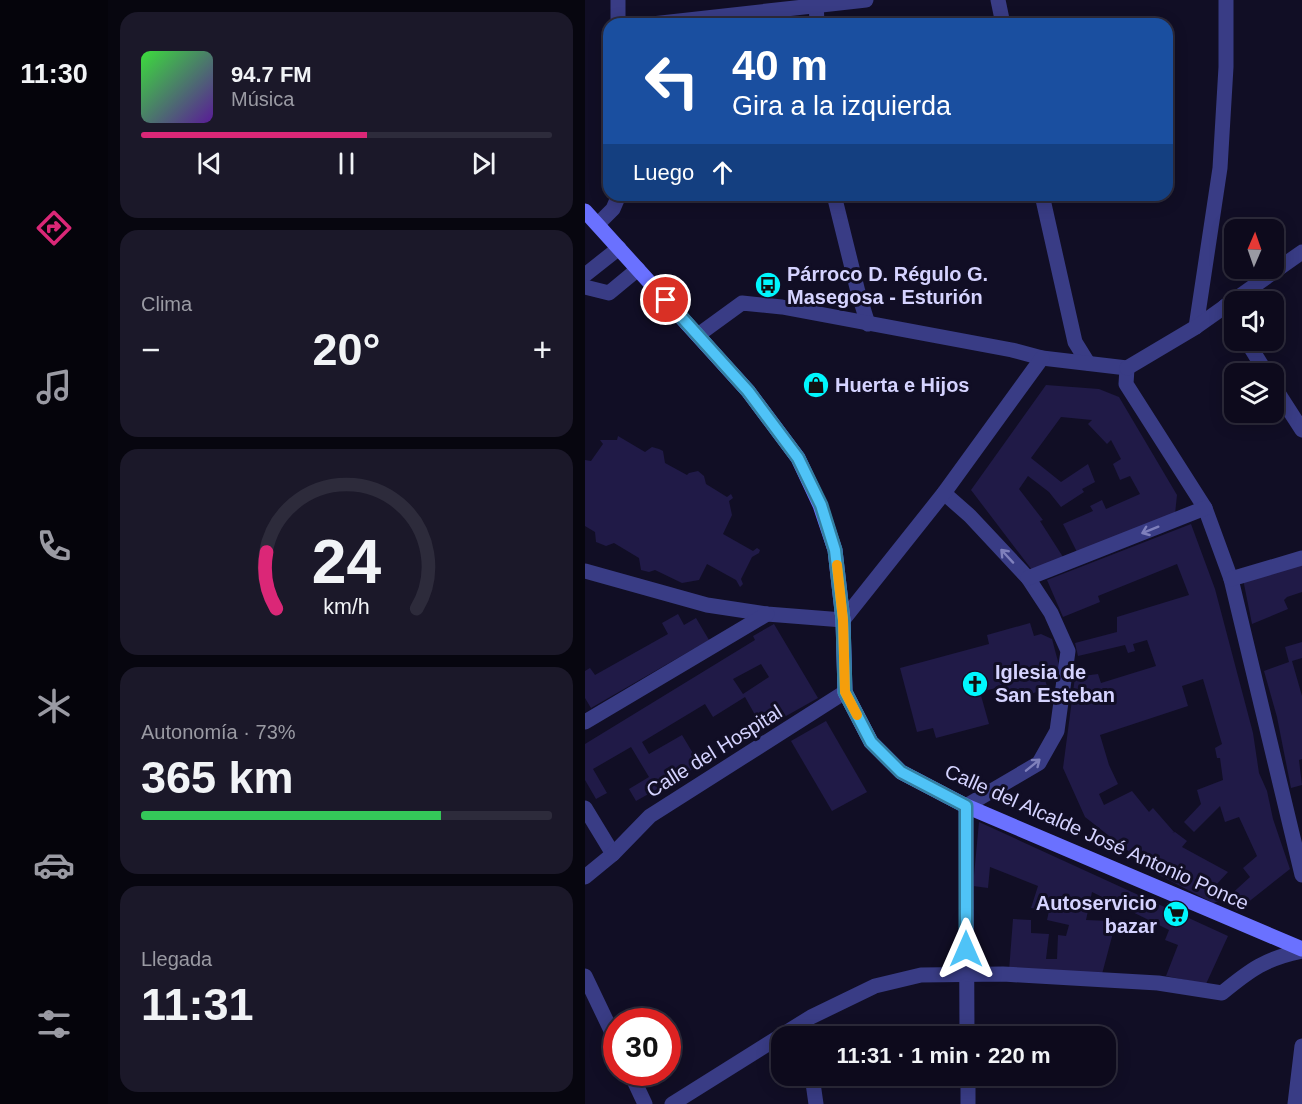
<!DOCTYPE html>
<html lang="es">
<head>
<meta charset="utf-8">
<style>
  body { margin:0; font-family:Arial,sans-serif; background:#1b1829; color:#f1f3f6; height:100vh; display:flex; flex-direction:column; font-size:22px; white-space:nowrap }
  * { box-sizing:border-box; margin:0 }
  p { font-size:20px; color:#9a9aa3 }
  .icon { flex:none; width:33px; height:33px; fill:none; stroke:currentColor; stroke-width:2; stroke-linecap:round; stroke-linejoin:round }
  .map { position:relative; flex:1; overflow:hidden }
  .sheet { display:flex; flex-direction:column; gap:12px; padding:12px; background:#07060f; width:477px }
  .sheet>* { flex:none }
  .top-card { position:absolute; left:18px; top:18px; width:570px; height:183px; border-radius:18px; box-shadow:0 3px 15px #0003,0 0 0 2px #2d2b3b; background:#1a4fa0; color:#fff; overflow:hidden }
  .needle { width:39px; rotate:2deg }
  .tools { position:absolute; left:639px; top:219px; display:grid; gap:12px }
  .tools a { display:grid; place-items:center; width:60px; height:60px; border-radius:12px; background:#0d0a1c; box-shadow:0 3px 15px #0003,0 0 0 2px #2d2b3b; font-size:30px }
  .speed { position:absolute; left:18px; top:1008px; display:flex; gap:12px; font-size:30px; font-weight:700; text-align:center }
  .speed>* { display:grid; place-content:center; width:78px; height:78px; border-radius:50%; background:#0d0a1c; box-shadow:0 3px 15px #0003,0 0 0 2px #2d2b3b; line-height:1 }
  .speed .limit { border:9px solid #d22; background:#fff; color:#111 }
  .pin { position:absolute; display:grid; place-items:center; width:51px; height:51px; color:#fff; margin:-26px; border:3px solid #fff; border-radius:50%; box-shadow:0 2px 6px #0007 }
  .me { position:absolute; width:66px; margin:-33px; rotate:0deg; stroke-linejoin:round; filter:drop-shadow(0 0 4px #0008) }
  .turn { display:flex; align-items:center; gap:21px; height:126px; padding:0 30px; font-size:27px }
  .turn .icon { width:78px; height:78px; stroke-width:2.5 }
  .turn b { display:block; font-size:42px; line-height:51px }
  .then { display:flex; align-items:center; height:57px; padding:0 30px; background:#0003; gap:12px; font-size:22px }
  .big { font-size:45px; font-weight:800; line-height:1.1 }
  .sheet .card { flex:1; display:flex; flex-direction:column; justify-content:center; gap:9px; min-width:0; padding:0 21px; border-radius:18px; background:#1b1829 }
  .sheet .dial { align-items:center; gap:0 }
  .dial svg { height:156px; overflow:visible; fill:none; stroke:#2d2b3b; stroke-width:7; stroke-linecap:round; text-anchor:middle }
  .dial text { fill:#f1f3f6; stroke:none }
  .song { display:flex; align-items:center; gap:18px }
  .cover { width:72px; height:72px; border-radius:9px; background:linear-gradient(135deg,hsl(120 70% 55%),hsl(270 70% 35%)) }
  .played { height:6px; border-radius:3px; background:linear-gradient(90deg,#db2777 55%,#2d2b3b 55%) }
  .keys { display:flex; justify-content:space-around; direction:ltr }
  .heat { display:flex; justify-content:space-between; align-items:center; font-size:33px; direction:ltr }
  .charge { height:9px; border-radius:4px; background:linear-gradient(90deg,#34c759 73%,#2d2b3b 0) }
  .trip { position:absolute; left:186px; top:1026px; width:345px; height:60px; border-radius:18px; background:#0d0a1c; box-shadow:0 3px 15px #0003,0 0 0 2px #2d2b3b; font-weight:800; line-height:60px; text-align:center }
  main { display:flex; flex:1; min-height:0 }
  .menu { display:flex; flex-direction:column; width:108px; justify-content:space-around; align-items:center; background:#05040b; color:#9a9aa3 }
  .menu .icon { width:42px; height:42px }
  .menu .current { color:#db2777 }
  .menu b { font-size:27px; color:#f1f3f6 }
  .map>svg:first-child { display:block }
  .building { fill:#201a47; fill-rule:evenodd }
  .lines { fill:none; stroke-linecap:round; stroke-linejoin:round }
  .street { stroke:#393c85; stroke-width:15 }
  .secondary { stroke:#6a71ff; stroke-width:15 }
  .oneway { stroke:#7f80bc }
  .route-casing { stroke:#337fa1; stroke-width:15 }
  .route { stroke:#4fc3f7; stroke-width:10 }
  .slow { stroke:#f59e0b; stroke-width:10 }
  .labels { text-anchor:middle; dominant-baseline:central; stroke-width:6; stroke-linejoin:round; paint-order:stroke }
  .poi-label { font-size:20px; font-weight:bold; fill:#d5d3ff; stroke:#110e25; text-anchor:start }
  .street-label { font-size:20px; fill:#d5d3ff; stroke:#110e25 }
</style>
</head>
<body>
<main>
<nav class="menu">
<b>11:30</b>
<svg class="icon current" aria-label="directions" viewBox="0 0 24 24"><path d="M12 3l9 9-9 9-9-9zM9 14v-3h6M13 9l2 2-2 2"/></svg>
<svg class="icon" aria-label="music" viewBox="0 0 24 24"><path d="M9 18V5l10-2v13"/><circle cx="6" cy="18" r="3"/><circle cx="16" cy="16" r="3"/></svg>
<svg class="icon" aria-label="phone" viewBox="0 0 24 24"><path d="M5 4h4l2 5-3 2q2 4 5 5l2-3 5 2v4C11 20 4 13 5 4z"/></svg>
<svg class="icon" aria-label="climate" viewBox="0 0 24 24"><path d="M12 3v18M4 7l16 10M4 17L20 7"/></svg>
<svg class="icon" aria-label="car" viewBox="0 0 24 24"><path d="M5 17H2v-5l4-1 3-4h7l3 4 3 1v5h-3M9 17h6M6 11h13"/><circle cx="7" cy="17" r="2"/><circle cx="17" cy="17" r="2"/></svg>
<svg class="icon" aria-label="filters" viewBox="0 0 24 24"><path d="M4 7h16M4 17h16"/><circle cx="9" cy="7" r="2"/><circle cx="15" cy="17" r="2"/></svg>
</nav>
<section class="sheet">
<div class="card">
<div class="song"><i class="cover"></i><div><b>94.7 FM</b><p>Música</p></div></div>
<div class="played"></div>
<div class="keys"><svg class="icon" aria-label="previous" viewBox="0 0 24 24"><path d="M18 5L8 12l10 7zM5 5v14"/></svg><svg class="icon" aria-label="pause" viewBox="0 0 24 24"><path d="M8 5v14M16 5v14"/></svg><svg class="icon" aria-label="next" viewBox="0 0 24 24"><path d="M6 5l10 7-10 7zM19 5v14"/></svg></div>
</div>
<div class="card"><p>Clima</p>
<div class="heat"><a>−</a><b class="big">20°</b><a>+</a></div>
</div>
<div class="card dial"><svg viewBox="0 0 100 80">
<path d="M14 69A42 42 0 1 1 86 69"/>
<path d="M14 69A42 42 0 0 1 9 40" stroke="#db2777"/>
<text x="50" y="56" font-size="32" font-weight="700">24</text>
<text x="50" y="72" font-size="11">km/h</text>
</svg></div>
<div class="card"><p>Autonomía · 73%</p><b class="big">365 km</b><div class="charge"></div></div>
<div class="card"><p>Llegada</p><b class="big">11:31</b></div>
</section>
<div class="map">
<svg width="717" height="1104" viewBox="0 0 717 1104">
  <rect width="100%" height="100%" fill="#110e25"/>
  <g class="building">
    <path d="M461,385l53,4 20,8 58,98 -2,19 -98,38 -14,-28 30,-13 -3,-5 12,-6 4,9 34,-15 -10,-18 -10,4 -7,-16 8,-5 -10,-19 -4,4 -19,-20 4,-4 -31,-3 -30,41 30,24 27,-18 7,18 -13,7 2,3 -23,15 -12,-15 -21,-16 -9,13 24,31 -3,1 23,36 -31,13 -61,-80z"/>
    <path d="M33,436l27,16 7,-5 7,2 4,2 2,12 22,12 2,-2 9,-2 6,5 2,8 21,13 4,-3 2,4 -4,3 3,14 -9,19 30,17 4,-3 3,2 -1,3 -7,4 -11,22 2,5 -3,3 -4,-7 -29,-16 -8,16 -17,3 -27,-13 -6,2 -8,-2 -2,-12 -25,-15 -8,3 -10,-4 -1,-10 -10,-6v-66l6,1 12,-17 -3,-4h17z"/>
    <path d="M606,524l24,65 38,144 6,40 8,18 6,28 17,50 -53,42 -11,-12 -13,4 -54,-28 -74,-58 -22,-49 12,-91 23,-3 3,9 55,-17 -9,-26 -14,4 2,7 -7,2 -3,-8 -47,11 -3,-13 42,-11v-15l72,-22 -12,-31 -79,32 2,6 -37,15 -16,-37zM618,679l19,65 -7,4 2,10h3l3,22 -26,10 4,14 -17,18 10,10 26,-26 5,16 14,-5 18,39 -14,12 7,9 -24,22 -10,-14 12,-13 -46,-25 5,-6 -12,-9 -3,1 2,-1 -21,-24 -4,4 -17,-21 -28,14 -5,-11 19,-10 -9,-19 -9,-30 88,-29 -6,-20z"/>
    <path d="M717,564v28l-15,5 -3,3 4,9 -36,15 -9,-45z"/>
    <path d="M93,614l6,11 12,-7 13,22 -118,68 -6,-10v-27l5,-3 5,7 73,-41 -6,-11z"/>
    <path d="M445,623l4,13 7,-2 11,5 8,30 -8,9 -7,2 3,9 -44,12 -4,-14 -20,5 9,32 -53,14 -3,-10 -16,4 -17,-64 89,-24 -2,-9z"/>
    <path d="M189,624l44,74 -55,31 -18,-32 -32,20 -8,-13 -63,38 7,12 33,-19 18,30 -64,36 -7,-12 20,-12 -18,-30 -38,22 14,24 -11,6 -11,-19v-36l170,-104 -2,-4zM176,664l8,13 -26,17 -10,-15z"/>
    <path d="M717,642v16l-10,3 10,35v63l-3,1 3,25 -11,3 -14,-71 -13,-46 25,-9 -4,-15z"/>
    <path d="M241,721l41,71 -35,19 -41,-70z"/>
    <path d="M394,822l249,114 -22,48 -40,-8 12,-31 -13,-5 4,-10 -77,-38 -6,28 23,1 5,8 -12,45 -93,-3 4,-52 18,1v13l18,1 -3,25h11l1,-24 8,1 3,-11 -22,-5 2,-9 -18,-3 7,-22 -48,-19 -2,21 -15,-2z"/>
  </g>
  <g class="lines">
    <g class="street">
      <path d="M231,0l1,24"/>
      <path d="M413,0l5,24"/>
      <path d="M33,24v-24"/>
      <path d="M67,24l214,-24"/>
      <path d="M249,195l24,97 10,32"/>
      <path d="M457,195l33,147 13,21"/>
      <path d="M13,224l15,-15 6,-14"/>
      <path d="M0,275l34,-27"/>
      <path d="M0,287l24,6 29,-24"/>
      <path d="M640,306l10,16"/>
      <path d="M611,327l24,-159 6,-101v-67"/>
      <path d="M113,335l44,-32 40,4 230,43 30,8 85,10"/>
      <path d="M661,340l21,34"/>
      <path d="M542,368l-1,16 79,124 26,71 71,296"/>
      <path d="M542,368l69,-41 106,-75"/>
      <path d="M688,385l29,45"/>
      <path d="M359,493l26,23 58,62 23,35 17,38 -11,80 -18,32 -73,43 1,230"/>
      <path d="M0,571l122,34 60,9 76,6 101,-127 98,-135"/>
      <path d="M443,578l177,-70"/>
      <path d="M646,579l71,-21"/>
      <path d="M0,722l182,-108"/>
      <path d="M0,808l28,46"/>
      <path d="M0,877l28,-23 37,-38 195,-124"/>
      <path d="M0,976l32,67"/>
      <path d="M45,1072l15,32"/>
      <path d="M227,1076l4,28"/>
      <path d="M383,1076v28"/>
      <path d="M87,1104l139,-87 64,-31 46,-11 82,-1 155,9 64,10c28,-23 44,-35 80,-42"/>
      <path d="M710,1104l7,-58"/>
    </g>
    <path class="secondary" d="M0,211l163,180 50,67 22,47 15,45 8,70 2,72 26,50 30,30 65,34 336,143"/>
  </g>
  <defs><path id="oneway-shaft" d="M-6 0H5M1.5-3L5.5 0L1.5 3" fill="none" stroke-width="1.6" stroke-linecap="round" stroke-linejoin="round" transform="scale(1.5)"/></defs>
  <g class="oneway">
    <use href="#oneway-shaft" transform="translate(565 530) rotate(158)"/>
    <use href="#oneway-shaft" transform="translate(422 556) rotate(-133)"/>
    <use href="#oneway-shaft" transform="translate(448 765) rotate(-39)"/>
  </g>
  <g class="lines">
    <g class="route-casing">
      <path id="route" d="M81,300l82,91 50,67 23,47 14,45 8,70 2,72 26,50 30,30 65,34v143"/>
    </g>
    <use href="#route" class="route"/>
    <path class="slow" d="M252,565l6,55 2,72 12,23"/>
  </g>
  <defs>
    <g id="bus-disc" transform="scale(1.35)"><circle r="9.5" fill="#00f7fe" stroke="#110e25"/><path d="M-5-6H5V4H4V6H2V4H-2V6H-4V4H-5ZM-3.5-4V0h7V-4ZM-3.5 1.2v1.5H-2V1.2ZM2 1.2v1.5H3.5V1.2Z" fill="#111"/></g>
    <g id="shop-disc" transform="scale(1.35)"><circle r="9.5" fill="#00f7fe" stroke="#110e25"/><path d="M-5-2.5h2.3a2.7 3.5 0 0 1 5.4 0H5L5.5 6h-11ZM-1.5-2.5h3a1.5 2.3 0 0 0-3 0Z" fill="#111"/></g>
    <g id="church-disc" transform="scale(1.35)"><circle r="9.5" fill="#00f7fe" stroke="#110e25"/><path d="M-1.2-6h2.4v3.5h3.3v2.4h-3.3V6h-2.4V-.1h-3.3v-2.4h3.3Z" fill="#111"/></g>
    <g id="supermarket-disc" transform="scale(1.35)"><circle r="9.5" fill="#00f7fe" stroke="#110e25"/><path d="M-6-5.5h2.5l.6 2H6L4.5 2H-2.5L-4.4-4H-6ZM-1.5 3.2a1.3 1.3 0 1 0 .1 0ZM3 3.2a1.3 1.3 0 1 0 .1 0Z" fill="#111"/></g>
  </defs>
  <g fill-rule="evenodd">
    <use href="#bus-disc" x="183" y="285"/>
    <use href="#shop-disc" x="231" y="385"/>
    <use href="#church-disc" x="390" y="684"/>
    <use href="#supermarket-disc" x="591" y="914"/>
  </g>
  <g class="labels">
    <g class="poi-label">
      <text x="202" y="274">Párroco D. Régulo G.<tspan x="202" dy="23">Masegosa - Esturión</tspan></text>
      <text x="250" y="385">Huerta e Hijos</text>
      <text x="410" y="672">Iglesia de<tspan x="410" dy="23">San Esteban</tspan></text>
      <text x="572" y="903" text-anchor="end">Autoservicio<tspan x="572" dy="23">bazar</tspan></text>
    </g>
    <g class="street-label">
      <text transform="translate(129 751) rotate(-32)">Calle del Hospital</text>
      <text transform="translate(512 837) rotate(24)">Calle del Alcalde José Antonio Ponce</text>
    </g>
  </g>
</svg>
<div class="tools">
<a><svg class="needle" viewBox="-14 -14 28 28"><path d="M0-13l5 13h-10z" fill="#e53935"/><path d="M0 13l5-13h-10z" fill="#9a9aa3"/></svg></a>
<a><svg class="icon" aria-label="sound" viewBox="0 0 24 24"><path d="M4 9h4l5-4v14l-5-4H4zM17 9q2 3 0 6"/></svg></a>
<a><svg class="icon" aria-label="layers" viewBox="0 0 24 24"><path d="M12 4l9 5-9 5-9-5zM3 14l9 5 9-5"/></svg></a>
</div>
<div class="speed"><div class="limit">30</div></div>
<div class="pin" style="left:81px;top:300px;background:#d93025"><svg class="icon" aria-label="arrive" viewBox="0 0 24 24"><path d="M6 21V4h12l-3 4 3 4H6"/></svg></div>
<svg class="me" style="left:381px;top:949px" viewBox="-20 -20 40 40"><path d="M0-17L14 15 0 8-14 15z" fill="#4fc3f7" stroke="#fff" stroke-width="4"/></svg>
<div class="trip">11:31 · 1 min · 220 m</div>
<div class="top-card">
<div class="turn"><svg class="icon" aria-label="left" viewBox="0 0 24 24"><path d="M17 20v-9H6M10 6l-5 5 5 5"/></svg><div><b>40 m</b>Gira a la izquierda</div></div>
<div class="then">Luego<svg class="icon" aria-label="ahead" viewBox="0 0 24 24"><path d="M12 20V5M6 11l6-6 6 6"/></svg></div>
</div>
</div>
</main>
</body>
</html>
